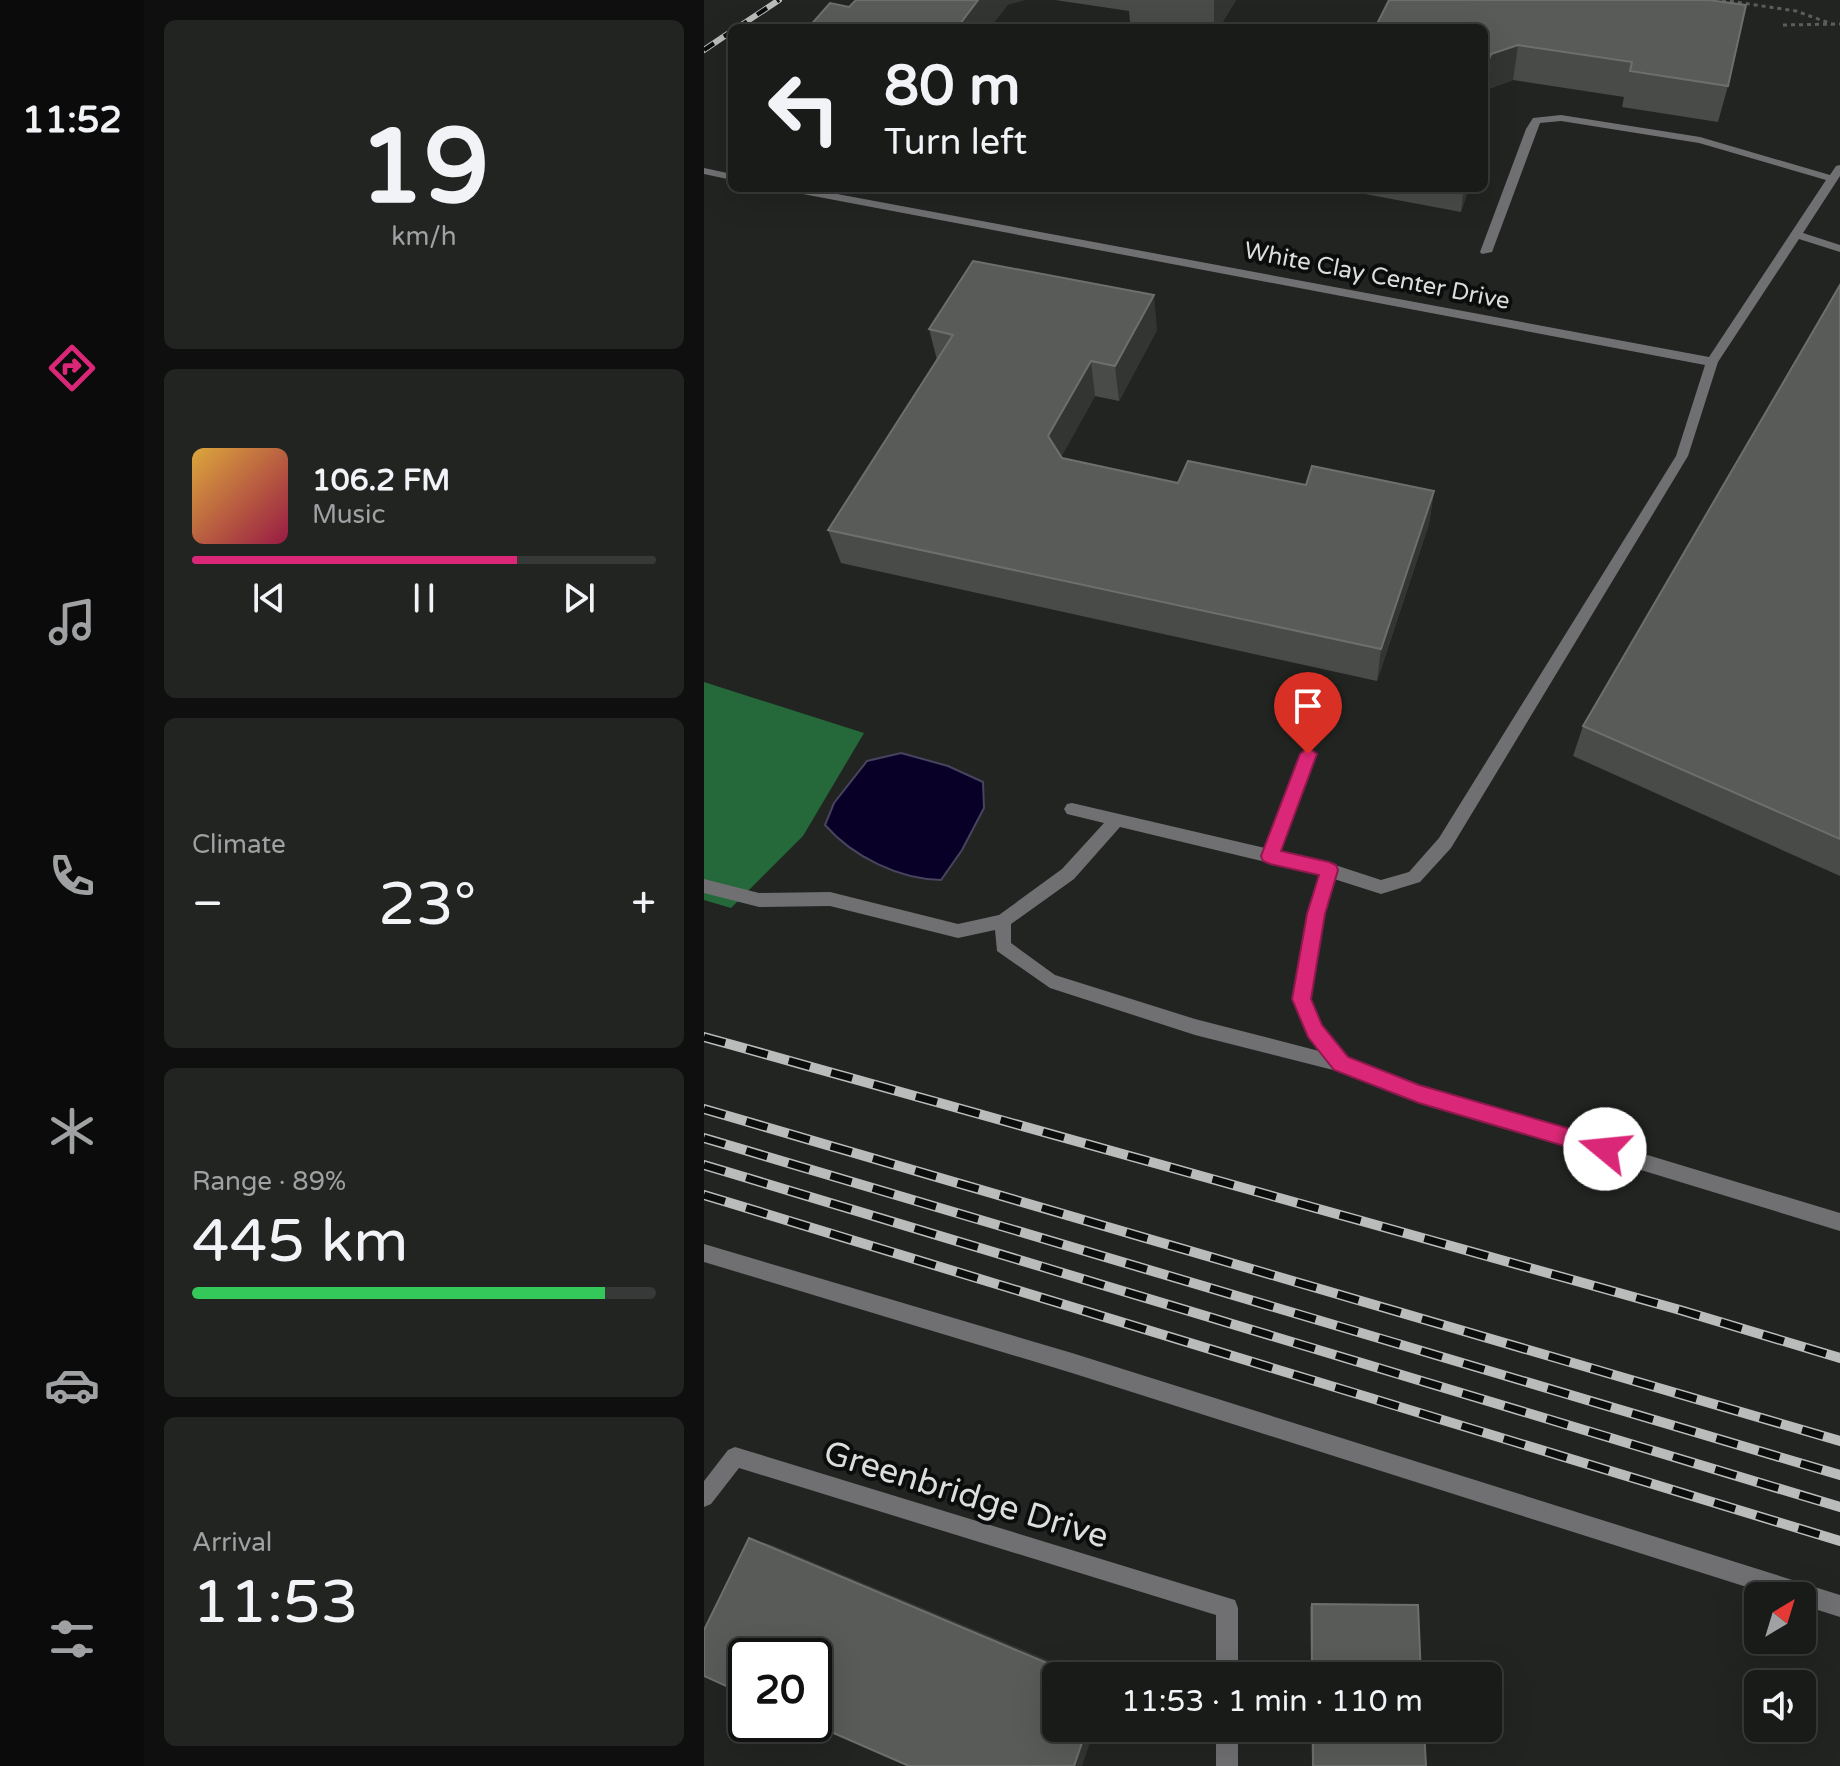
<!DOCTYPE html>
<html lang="en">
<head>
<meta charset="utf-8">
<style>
  body { margin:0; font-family:"Varela Round",sans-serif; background:#222422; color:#f1f3f6; height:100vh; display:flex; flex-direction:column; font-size:30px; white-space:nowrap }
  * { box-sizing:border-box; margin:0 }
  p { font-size:26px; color:#9fa1a2 }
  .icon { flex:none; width:44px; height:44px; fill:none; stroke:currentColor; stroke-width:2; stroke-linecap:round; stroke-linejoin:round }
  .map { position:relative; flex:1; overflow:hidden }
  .details { display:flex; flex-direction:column; gap:20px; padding:20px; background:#0e0f0e; width:560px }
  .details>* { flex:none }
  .guide { position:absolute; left:24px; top:24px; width:760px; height:168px; border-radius:12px; box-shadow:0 8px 32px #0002,0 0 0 2px #373938; background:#191b19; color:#f1f3f6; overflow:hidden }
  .needle { width:52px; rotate:38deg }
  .controls { position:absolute; left:1040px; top:1582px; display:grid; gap:16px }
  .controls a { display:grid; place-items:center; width:72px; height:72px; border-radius:12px; background:#191b19; box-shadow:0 8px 32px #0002,0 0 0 2px #373938; font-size:40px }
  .speed { position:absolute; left:24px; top:1638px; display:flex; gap:16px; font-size:40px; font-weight:700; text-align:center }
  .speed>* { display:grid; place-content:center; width:104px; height:104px; border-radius:50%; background:#191b19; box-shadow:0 8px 32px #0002,0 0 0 2px #373938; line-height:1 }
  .speed .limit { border:4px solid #111; border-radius:12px; background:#fff; color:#111 }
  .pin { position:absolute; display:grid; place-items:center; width:68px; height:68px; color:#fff; margin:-82px -34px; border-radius:50% 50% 50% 0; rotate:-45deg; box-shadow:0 0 8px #0007 }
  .pin .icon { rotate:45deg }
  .me { position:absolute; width:88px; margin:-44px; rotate:287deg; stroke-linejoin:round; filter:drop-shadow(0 0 6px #0008) }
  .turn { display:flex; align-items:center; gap:28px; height:168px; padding:0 24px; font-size:36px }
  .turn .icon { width:104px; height:104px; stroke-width:2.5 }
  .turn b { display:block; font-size:56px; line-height:68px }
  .big { font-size:60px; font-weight:600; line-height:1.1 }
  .details .tile { flex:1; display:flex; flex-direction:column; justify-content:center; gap:12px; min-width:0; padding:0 28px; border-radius:12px; background:#222422 }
  .details .dial { align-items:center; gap:0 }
  .dial b { font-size:104px; line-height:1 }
  .song { display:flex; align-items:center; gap:24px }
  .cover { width:96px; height:96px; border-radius:12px; background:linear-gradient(135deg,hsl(40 70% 55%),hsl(340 70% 35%)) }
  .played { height:8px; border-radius:4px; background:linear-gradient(90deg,#db2777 70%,#373938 70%) }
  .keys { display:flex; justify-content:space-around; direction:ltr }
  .heat { display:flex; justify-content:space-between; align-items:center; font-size:44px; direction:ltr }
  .charge { height:12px; border-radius:6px; background:linear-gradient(90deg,#34c759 89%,#373938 0) }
  .trip { position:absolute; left:338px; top:1662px; width:460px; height:80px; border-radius:12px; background:#191b19; box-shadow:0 8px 32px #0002,0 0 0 2px #373938; font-weight:600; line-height:80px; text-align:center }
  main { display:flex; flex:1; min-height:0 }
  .tabs { display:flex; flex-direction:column; width:144px; justify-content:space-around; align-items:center; background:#0a0b0a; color:#9fa1a2 }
  .tabs .icon { width:56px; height:56px }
  .tabs .current { color:#db2777 }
  .tabs b { font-size:36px; color:#f1f3f6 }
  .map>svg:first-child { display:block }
  .forest { fill:#25693b }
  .water { fill:#090027; stroke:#48435e; stroke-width:2 }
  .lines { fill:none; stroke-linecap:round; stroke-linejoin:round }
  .path { stroke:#5a5d5b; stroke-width:3; stroke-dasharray:4 4; stroke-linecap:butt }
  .service { fill:#707072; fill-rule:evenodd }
  .minor { fill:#707072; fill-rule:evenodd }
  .rail-far1-casing { stroke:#babcbb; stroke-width:6 }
  .rail-casing { stroke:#babcbb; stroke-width:10 }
  .rail-far1 { stroke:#0b0d0c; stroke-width:4; stroke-dasharray:12; stroke-linecap:butt }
  .rail { stroke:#0b0d0c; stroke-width:7; stroke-dasharray:22; stroke-linecap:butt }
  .wall { fill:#484b48 }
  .shaded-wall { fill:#323532 }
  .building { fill:#585b58; stroke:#6d6f6d; stroke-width:2 }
  .route { fill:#db2777; stroke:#8e194d; stroke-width:2 }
  .labels { text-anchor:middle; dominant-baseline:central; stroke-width:8; stroke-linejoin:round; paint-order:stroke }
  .far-street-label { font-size:24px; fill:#dcdedd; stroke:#0b0d0c }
  .near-street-label { font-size:34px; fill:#dcdedd; stroke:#0b0d0c }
</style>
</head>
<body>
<main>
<nav class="tabs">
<b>11:52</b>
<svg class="icon current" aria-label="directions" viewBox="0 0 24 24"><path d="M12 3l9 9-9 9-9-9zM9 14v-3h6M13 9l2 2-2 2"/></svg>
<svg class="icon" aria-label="music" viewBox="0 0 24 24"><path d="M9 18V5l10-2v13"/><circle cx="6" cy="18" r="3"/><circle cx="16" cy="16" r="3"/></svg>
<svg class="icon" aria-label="phone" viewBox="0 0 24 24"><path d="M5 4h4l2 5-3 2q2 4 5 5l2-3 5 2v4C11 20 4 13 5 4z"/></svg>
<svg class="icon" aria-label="climate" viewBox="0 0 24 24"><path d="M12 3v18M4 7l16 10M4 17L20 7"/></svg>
<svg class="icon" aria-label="car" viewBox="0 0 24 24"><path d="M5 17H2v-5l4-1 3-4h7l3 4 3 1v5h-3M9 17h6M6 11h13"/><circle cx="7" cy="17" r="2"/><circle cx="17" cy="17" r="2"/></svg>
<svg class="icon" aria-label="filters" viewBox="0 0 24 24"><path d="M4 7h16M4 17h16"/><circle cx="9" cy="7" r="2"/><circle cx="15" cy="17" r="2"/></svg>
</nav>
<section class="details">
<div class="tile dial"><b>19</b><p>km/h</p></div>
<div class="tile">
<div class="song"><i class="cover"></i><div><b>106.2 FM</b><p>Music</p></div></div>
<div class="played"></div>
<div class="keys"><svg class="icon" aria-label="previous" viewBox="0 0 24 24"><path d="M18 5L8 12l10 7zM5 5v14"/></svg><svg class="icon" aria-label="pause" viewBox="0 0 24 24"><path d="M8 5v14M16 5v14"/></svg><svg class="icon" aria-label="next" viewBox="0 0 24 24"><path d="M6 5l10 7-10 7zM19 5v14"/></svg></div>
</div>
<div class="tile"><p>Climate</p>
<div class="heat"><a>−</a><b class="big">23°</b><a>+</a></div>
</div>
<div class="tile"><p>Range · 89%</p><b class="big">445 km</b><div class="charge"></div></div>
<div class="tile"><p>Arrival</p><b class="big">11:53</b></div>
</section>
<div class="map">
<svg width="1136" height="1766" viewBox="0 0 1136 1766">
  <rect width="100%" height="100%" fill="#212421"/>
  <path class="forest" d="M0,682l160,51 -61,103 -72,72 -27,-8z"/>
  <path class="water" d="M197,753l47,13 35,16 1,26 -22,42 -21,30c-42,-1 -88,-23 -116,-55l9,-22 33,-42z"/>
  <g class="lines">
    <g class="path">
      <path d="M1018,0l74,11 36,13"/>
      <path d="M1079,25l57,-1"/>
    </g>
    <g class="service">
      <path d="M857,115l139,22 130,38 6,-9 4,-1v11l-37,57 37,12v7l-41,-13 -81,123 -30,94 -237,392 -31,34 -39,12 -47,-15 -10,35 -14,85 11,27 26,32 72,28 421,127v18l-421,-129 -78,-30 -146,-37 -145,-47 -53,-37 -2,-21 -37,8 -128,-32 -71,1 -55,-14v-14l55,14 71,-1 128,32 41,-9 63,-46 42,-46 -37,-9 -3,-5 3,-5 5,-1 193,45 35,-94 8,-6 8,6 -36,98 49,11 52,17 28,-8 30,-34 237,-382 29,-91 -918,-174 -5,-3h23l904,169 117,-177 -127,-37 -138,-22 -21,2 -48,129 -10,2 -2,-2 46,-123 7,-11zM416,827l200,48 -12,39 -14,85 14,38 11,14 -124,-32 -140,-44 -44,-32v-19l63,-45z"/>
      <path d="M0,168l28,6v6l-28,-6z"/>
      <path d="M0,1244l368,109 768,242v22l-38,-12v-9h-27l-703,-223 -368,-111z"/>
    </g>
    <g class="minor">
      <path d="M31,1447l500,153 3,8v68h-22v-61l-477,-147 -28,36 -7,3v-26l24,-31z"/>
      <rect x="512" y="1728" width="22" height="38"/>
    </g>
    <g class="rail-far1-casing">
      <g id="rail-far1">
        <path d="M33,28l42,-28"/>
        <path d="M0,50l28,-19"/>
      </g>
    </g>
    <g class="rail-casing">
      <g id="rail">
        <path d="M0,1037l976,273 160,48"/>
        <path d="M0,1109l1136,332"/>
        <path d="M0,1138l1136,337"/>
        <path d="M0,1165l1136,342"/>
        <path d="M0,1195l1136,346"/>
      </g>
    </g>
    <use href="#rail-far1" class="rail-far1"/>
    <use href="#rail" class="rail"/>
  </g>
  <g class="wall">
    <path d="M351,0h181l-17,28h-53l-36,-6 -1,-11z"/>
    <path d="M685,0l339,86 -10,36 -96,-15 2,-10 -111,-17 -27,10 -2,5v-67z"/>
    <path d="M629,188h136l-8,24z"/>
    <path d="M1136,285v591l-267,-120 10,-30z"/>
    <path d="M225,329l228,1 -38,71 -24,-5 -34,61 1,1 116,25 128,2 128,6 -5,33 -52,157 -536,-118 -13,-33 109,-170z"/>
    <path d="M608,1604l109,72h-110l-1,-69z"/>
    <path d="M607,1728h113l2,38h-114z"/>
  </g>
  <g class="shaded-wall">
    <path d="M274,0h47l-17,5 -18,23h-29l-1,-4z"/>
    <path d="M510,0h22l-17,28h-5z"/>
    <path d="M814,45l-5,35 -27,10 -2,5v-23l7,-18z"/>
    <path d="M760,188h5l-8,24z"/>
    <path d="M450,295l3,35 -38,71 -4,-35z"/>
    <path d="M387,361l4,35 -41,74 -6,-34z"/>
    <path d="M730,491l-5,33 -52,157 4,-32z"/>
    <path d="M45,1538l23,7 314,131h-8z"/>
    <path d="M383,1728h8l-13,38h-8z"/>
  </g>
  <g class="building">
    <path d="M152,0h122l-18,24 22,3 -174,1 22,-25 19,4z"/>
    <path d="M685,0h320l37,5 -18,81 -98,-15 2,-9 -114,-17 -27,9 -7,18v-44h-109z"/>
    <path d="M269,261l181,34 -39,71 -24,-5 -43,75 14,22 116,25 10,-22 118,24 6,-19 122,25 -53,158 -553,-119 125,-195 -24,-6z"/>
    <path d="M1136,285v554l-257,-113z"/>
    <path d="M45,1538l329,138h-22v52h31l-13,38h-165l-96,-42 1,-68h-68v39l-42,-19v-46z"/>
    <path d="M608,1604l106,1 3,71h-109z"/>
    <path d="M609,1728h111l2,38h-113z"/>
  </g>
  <path class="route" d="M604,747l9,7 -36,97 48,11 7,3 2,5 -13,44 -14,85 11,26 26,32 71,28 186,54 7,3 3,7 -3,7 -7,2 -186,-55 -85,-33 -26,-33 -16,-38 15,-85 12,-39 -49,-11 -7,-3 -2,-5 39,-102z"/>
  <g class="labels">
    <g class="far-street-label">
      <text transform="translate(673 276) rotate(11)">White Clay Center Drive</text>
    </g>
    <g class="near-street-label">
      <text transform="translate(262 1495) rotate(17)">Greenbridge Drive</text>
    </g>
  </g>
</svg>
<div class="controls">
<a><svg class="needle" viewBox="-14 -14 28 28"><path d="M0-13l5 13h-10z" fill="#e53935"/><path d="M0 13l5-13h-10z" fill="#9fa1a2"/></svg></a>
<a><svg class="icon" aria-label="sound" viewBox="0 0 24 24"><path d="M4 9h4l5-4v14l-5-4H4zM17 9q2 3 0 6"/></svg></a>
</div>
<div class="speed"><div class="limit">20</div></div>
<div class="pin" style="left:604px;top:754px;background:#d93025"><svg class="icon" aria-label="arrive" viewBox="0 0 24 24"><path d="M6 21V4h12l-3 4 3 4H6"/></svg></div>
<svg class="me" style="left:901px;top:1149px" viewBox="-20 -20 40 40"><circle r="19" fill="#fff"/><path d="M0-13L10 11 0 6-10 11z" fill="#db2777"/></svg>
<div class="trip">11:53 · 1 min · 110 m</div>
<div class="guide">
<div class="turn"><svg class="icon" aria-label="left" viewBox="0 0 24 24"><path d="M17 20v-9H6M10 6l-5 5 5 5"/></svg><div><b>80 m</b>Turn left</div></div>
</div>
</div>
</main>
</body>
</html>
